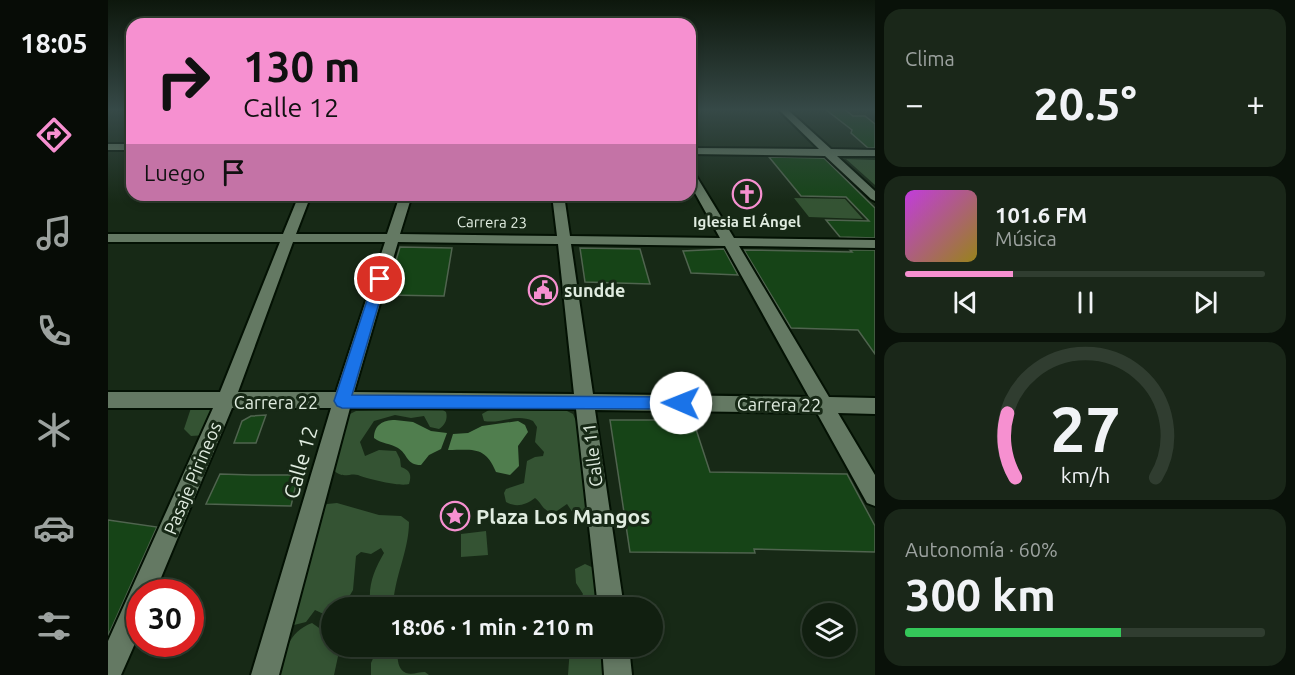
<!DOCTYPE html>
<html lang="es">
<head>
<meta charset="utf-8">
<style>
  body { margin:0; font-family:Ubuntu,sans-serif; background:#1a2719; color:#f1f3f6; height:100vh; display:flex; flex-direction:column; font-size:22px; white-space:nowrap }
  * { box-sizing:border-box; margin:0 }
  p { font-size:20px; color:#9ca29f }
  .icon { flex:none; width:33px; height:33px; fill:none; stroke:currentColor; stroke-width:2; stroke-linecap:round; stroke-linejoin:round }
  .map { position:relative; flex:1; overflow:hidden }
  .drawer { display:flex; flex-direction:column; gap:9px; padding:9px; background:#091109; width:420px }
  .drawer>* { flex:none }
  .banner { position:absolute; left:18px; top:18px; width:570px; height:183px; border-radius:18px; box-shadow:0 3px 9px #0003,0 0 0 2px #303d30; background:#f690d0; color:#111; overflow:hidden }
  .fabs { position:absolute; left:694px; top:603px; display:grid; gap:12px }
  .fabs a { display:grid; place-items:center; width:54px; height:54px; border-radius:50%; background:#111f10; box-shadow:0 3px 9px #0003,0 0 0 2px #303d30; font-size:30px }
  .speed { position:absolute; left:18px; top:579px; display:flex; gap:12px; font-size:30px; font-weight:700; text-align:center }
  .speed>* { display:grid; place-content:center; width:78px; height:78px; border-radius:50%; background:#111f10; box-shadow:0 3px 9px #0003,0 0 0 2px #303d30; line-height:1 }
  .speed .limit { border:9px solid #d22; background:#fff; color:#111 }
  .pin { position:absolute; display:grid; place-items:center; width:51px; height:51px; color:#fff; margin:-26px; border:3px solid #fff; border-radius:50%; box-shadow:0 2px 6px #0007 }
  .me { position:absolute; width:66px; margin:-33px; rotate:271deg; stroke-linejoin:round; filter:drop-shadow(0 0 4px #0008) }
  .turn { display:flex; align-items:center; gap:21px; height:126px; padding:0 18px; font-size:27px }
  .turn .icon { width:78px; height:78px; stroke-width:2.5 }
  .turn b { display:block; font-size:42px; line-height:51px }
  .then { display:flex; align-items:center; height:57px; padding:0 18px; background:#0003; gap:12px; font-size:22px }
  .big { font-size:45px; font-weight:700; line-height:1.1 }
  .drawer .tile { flex:1; display:flex; flex-direction:column; justify-content:center; gap:9px; min-width:0; padding:0 21px; border-radius:18px; background:#1a2719 }
  .drawer .dial { align-items:center; gap:0 }
  .dial svg { height:156px; overflow:visible; fill:none; stroke:#303d30; stroke-width:7; stroke-linecap:round; text-anchor:middle }
  .dial text { fill:#f1f3f6; stroke:none }
  .song { display:flex; align-items:center; gap:18px }
  .cover { width:72px; height:72px; border-radius:9px; background:linear-gradient(135deg,hsl(290 70% 55%),hsl(50 70% 35%)) }
  .played { height:6px; border-radius:3px; background:linear-gradient(90deg,#f690d0 30%,#303d30 30%) }
  .keys { display:flex; justify-content:space-around; direction:ltr }
  .heat { display:flex; justify-content:space-between; align-items:center; font-size:33px; direction:ltr }
  .charge { height:9px; border-radius:4px; background:linear-gradient(90deg,#34c759 60%,#303d30 0) }
  .trip { position:absolute; left:213px; top:597px; width:342px; height:60px; border-radius:30px; background:#111f10; box-shadow:0 3px 9px #0003,0 0 0 2px #303d30; font-weight:700; line-height:60px; text-align:center }
  main { display:flex; flex:1; min-height:0 }
  .dock { display:flex; flex-direction:column; width:108px; justify-content:space-around; align-items:center; background:#070c06; color:#9ca29f }
  .dock .icon { width:42px; height:42px }
  .dock .on { color:#f690d0 }
  .dock b { font-size:27px; color:#f1f3f6 }
  .map>svg:first-child { display:block }
  .green { fill:#345333 }
  .water { fill:#507e4e }
  .building { fill:#164417; stroke:#50644f; stroke-width:1.5 }
  .lines { fill:none; stroke-linecap:round; stroke-linejoin:round }
  .street-casing { stroke:#031103; stroke-width:4 }
  .street { fill:#647963; fill-rule:evenodd }
  .route { fill:#1a73e8; stroke:#114b97; stroke-width:1.5 }
  .labels { text-anchor:middle; dominant-baseline:central; stroke-width:6; stroke-linejoin:round; paint-order:stroke }
  .far-poi-label { font-size:15px; font-weight:bold; fill:#e0ece0; stroke:#172916 }
  .far-street-label { font-size:15px; fill:#e0ece0; stroke:#172916 }
  .poi-label { font-size:18px; font-weight:bold; fill:#e0ece0; stroke:#172916; text-anchor:start }
  .street-label { font-size:18px; fill:#e0ece0; stroke:#172916 }
  .near-street-label { font-size:21px; fill:#e0ece0; stroke:#172916 }
  .near-poi-label { font-size:21px; font-weight:bold; fill:#e0ece0; stroke:#172916; text-anchor:start }
</style>
</head>
<body>
<main>
<nav class="dock">
<b>18:05</b>
<svg class="icon on" aria-label="directions" viewBox="0 0 24 24"><path d="M12 3l9 9-9 9-9-9zM9 14v-3h6M13 9l2 2-2 2"/></svg>
<svg class="icon" aria-label="music" viewBox="0 0 24 24"><path d="M9 18V5l10-2v13"/><circle cx="6" cy="18" r="3"/><circle cx="16" cy="16" r="3"/></svg>
<svg class="icon" aria-label="phone" viewBox="0 0 24 24"><path d="M5 4h4l2 5-3 2q2 4 5 5l2-3 5 2v4C11 20 4 13 5 4z"/></svg>
<svg class="icon" aria-label="climate" viewBox="0 0 24 24"><path d="M12 3v18M4 7l16 10M4 17L20 7"/></svg>
<svg class="icon" aria-label="car" viewBox="0 0 24 24"><path d="M5 17H2v-5l4-1 3-4h7l3 4 3 1v5h-3M9 17h6M6 11h13"/><circle cx="7" cy="17" r="2"/><circle cx="17" cy="17" r="2"/></svg>
<svg class="icon" aria-label="filters" viewBox="0 0 24 24"><path d="M4 7h16M4 17h16"/><circle cx="9" cy="7" r="2"/><circle cx="15" cy="17" r="2"/></svg>
</nav>
<div class="map">
<svg width="767" height="675" viewBox="0 0 767 675">
  <rect width="100%" height="100%" fill="#172916"/>
  <g class="green">
    <path d="M738,159l29,1v25z"/>
    <path d="M686,198l51,1 18,20 -54,-2z"/>
    <path d="M83,408l27,2 -12,25 -15,1 -7,-7z"/>
    <path d="M317,410h18l3,2c2,7 -1,13 -7,17l-9,-2 -6,-11 -13,2 -16,-3 -21,6 -14,21 5,14 14,-6 17,1 4,8 1,8c9,3 11,8 8,17 -9,3 -41,-5 -51,-9 -6,-2 -13,2 -19,-1 -4,-2 -4,-3 -6,-6l15,-53 8,-4z"/>
    <path d="M381,410h76l8,4 7,17 9,80 -3,4 -11,1 -8,-12 -13,9c-12,-2 -11,-9 -19,-15 -9,7 -19,10 -29,4l-2,-9 2,-4 18,-6 3,-22 8,-4 8,-1 1,-4 -9,-10 2,-15 -4,-6c-17,-8 -32,3 -49,0l-2,-7z"/>
    <path d="M229,503l42,12 22,1 8,6c0,29 -15,55 -16,85h-22c-4,-20 3,-37 13,-54l-3,-5 -10,6 -10,-2 -5,4 -3,34 -10,17 -11,1 -2,9 -15,-7 -9,12 -12,3 -4,-4 32,-114 5,-3z"/>
    <path d="M378,531l2,24 -27,2v-23z"/>
    <path d="M477,564l11,5 10,38h-30l7,-13 -7,-11 -1,-14z"/>
    <path d="M204,623l10,7 9,-2 1,18 8,1 -6,28h-54c4,-22 8,-43 32,-52z"/>
    <path d="M270,647c30,-3 12,18 28,26 6,2 13,-1 19,-1l4,3h-58v-12z"/>
    <path d="M462,647h42l4,28h-48z"/>
  </g>
  <g class="water">
    <path d="M287,420l18,2 18,9 16,2 -6,16 -12,6 -8,10c-15,0 -13,-11 -23,-17 -8,-5 -16,-4 -24,-10 0,-13 9,-18 21,-18z"/>
    <path d="M410,421l7,4 3,7 -10,14 1,20 -9,9 -14,-3c-11,-26 -22,-22 -48,-22l5,-16 15,-1 14,-7z"/>
  </g>
  <g class="building">
    <path d="M717,109h19l9,7h12l10,8v24h-7l-17,-15 1,-3z"/>
    <path d="M661,157l55,1 51,50v30l-35,-1 -14,-17 43,1 -23,-24 -45,-1z"/>
    <path d="M292,247l52,1 -8,48 -58,-1z"/>
    <path d="M472,248l60,1 10,35 -65,-2z"/>
    <path d="M616,249l14,26 -47,-2 -8,-22z"/>
    <path d="M636,250l108,2 -2,-2h25v104l-17,-24 -67,-2z"/>
    <path d="M158,415l-10,28h-22l8,-22 9,-5z"/>
    <path d="M502,420h83l17,52 137,2 28,52v26l-121,-3 1,4 -125,-1z"/>
    <path d="M112,474l32,1h46l-7,31 -85,-2z"/>
    <path d="M0,520l49,7 -49,109z"/>
  </g>
  <g class="lines">
    <g class="street-casing">
      <g id="street">
        <path d="M670,109h9l44,40 44,1v6h-38l38,35v10l-4,-2 -46,-43 -135,-2v-6l129,1z"/>
        <rect x="0" y="144" width="24" height="6"/>
        <path d="M582,171l5,3 39,64 141,2v8l-136,-2 90,151 46,1v16l-37,-1 37,62v31l-8,-3 -50,-90 -222,-3 29,198h-26l-22,-199 -226,-1 -71,267h-28l80,-267h-99l-77,184h-15v40l-19,43h-13v-34l105,-233h-105v-16h112l60,-150h-172v-8h175l16,-39h12l-15,39h91l13,-39h12l-12,39 157,2 -5,-41h12l6,41 150,2 -30,-54zM185,242h92l-49,150h-98zM290,242l160,2 16,150 -220,-2zM463,244l154,2 84,151 -216,-3z"/>
        <path d="M494,646h27l3,29h-28z"/>
      </g>
    </g>
    <use href="#street" class="street"/>
  </g>
  <linearGradient id="sky" x2="0" y2="1"><stop stop-color="#0d170c"/><stop offset="0.54" stop-color="#364947"/><stop offset="1" stop-color="#364947" stop-opacity="0"/></linearGradient>
  <rect width="767" height="203" fill="url(#sky)"/>
  <path class="route" d="M272,275l6,4 -34,116 329,2 6,1 2,5 -2,5 -6,1 -339,-1 -5,-2 -3,-5 40,-122z"/>
  <defs>
    <g id="church-ring" transform="scale(1.5)"><circle r="9.5" fill="#172916" stroke="#f690d0" stroke-width="1.5"/><path d="M-1.2-6h2.4v3.5h3.3v2.4h-3.3V6h-2.4V-.1h-3.3v-2.4h3.3Z" fill="#f690d0"/></g>
    <g id="civic-ring" transform="scale(1.5)"><circle r="9.5" fill="#172916" stroke="#f690d0" stroke-width="1.5"/><path d="M-.6-6.5H3V-4.5H.6V-3L4-1V1h2V6H-6V1h2V-1L-.6-3ZM-1.2 2.5V6h2.4V2.5Z" fill="#f690d0"/></g>
    <g id="sight-ring" transform="scale(1.5)"><circle r="9.5" fill="#172916" stroke="#f690d0" stroke-width="1.5"/><path d="M0-6L1.8-2.2L6-1.7L2.9 1.2L3.7 5.4L0 3.3L-3.7 5.4L-2.9 1.2L-6-1.7L-1.8-2.2Z" fill="#f690d0"/></g>
  </defs>
  <g fill-rule="evenodd">
    <use href="#church-ring" x="639" y="194"/>
    <use href="#civic-ring" x="435" y="290"/>
    <use href="#sight-ring" x="347" y="516"/>
  </g>
  <g class="labels">
    <g class="far-poi-label">
      <text x="639" y="221">Iglesia El Ángel</text>
    </g>
    <g class="far-street-label">
      <text transform="translate(384 222) rotate(1)">Carrera 23</text>
    </g>
    <g class="poi-label">
      <text x="456" y="290">sundde</text>
    </g>
    <g class="street-label">
      <text x="168" y="402">Carrera 22</text>
      <text transform="translate(671 404) rotate(1)">Carrera 22</text>
      <text transform="translate(484 455) rotate(-97)">Calle 11</text>
      <text transform="translate(84 478) rotate(-67)">Pasaje Pirineos</text>
    </g>
    <g class="near-street-label">
      <text transform="translate(192 462) rotate(-74)">Calle 12</text>
    </g>
    <g class="near-poi-label">
      <text x="368" y="516">Plaza Los Mangos</text>
    </g>
  </g>
</svg>
<div class="fabs">
<a><svg class="icon" aria-label="layers" viewBox="0 0 24 24"><path d="M12 4l9 5-9 5-9-5zM3 14l9 5 9-5"/></svg></a>
</div>
<div class="speed"><div class="limit">30</div></div>
<div class="pin" style="left:272px;top:279px;background:#d93025"><svg class="icon" aria-label="arrive" viewBox="0 0 24 24"><path d="M6 21V4h12l-3 4 3 4H6"/></svg></div>
<svg class="me" style="left:573px;top:403px" viewBox="-20 -20 40 40"><circle r="19" fill="#fff"/><path d="M0-13L10 11 0 6-10 11z" fill="#1a73e8"/></svg>
<div class="trip">18:06 · 1 min · 210 m</div>
<div class="banner">
<div class="turn"><svg class="icon" aria-label="right" viewBox="0 0 24 24"><path d="M7 20v-9h11M14 6l5 5-5 5"/></svg><div><b>130 m</b>Calle 12</div></div>
<div class="then">Luego<svg class="icon" aria-label="arrive" viewBox="0 0 24 24"><path d="M6 21V4h12l-3 4 3 4H6"/></svg></div>
</div>
</div>
<section class="drawer">
<div class="tile"><p>Clima</p>
<div class="heat"><a>−</a><b class="big">20.5°</b><a>+</a></div>
</div>
<div class="tile">
<div class="song"><i class="cover"></i><div><b>101.6 FM</b><p>Música</p></div></div>
<div class="played"></div>
<div class="keys"><svg class="icon" aria-label="previous" viewBox="0 0 24 24"><path d="M18 5L8 12l10 7zM5 5v14"/></svg><svg class="icon" aria-label="pause" viewBox="0 0 24 24"><path d="M8 5v14M16 5v14"/></svg><svg class="icon" aria-label="next" viewBox="0 0 24 24"><path d="M6 5l10 7-10 7zM19 5v14"/></svg></div>
</div>
<div class="tile dial"><svg viewBox="0 0 100 80">
<path d="M14 69A42 42 0 1 1 86 69"/>
<path d="M14 69A42 42 0 0 1 10 36" stroke="#f690d0"/>
<text x="50" y="56" font-size="32" font-weight="700">27</text>
<text x="50" y="72" font-size="11">km/h</text>
</svg></div>
<div class="tile"><p>Autonomía · 60%</p><b class="big">300 km</b><div class="charge"></div></div>
</section>
</main>
</body>
</html>
